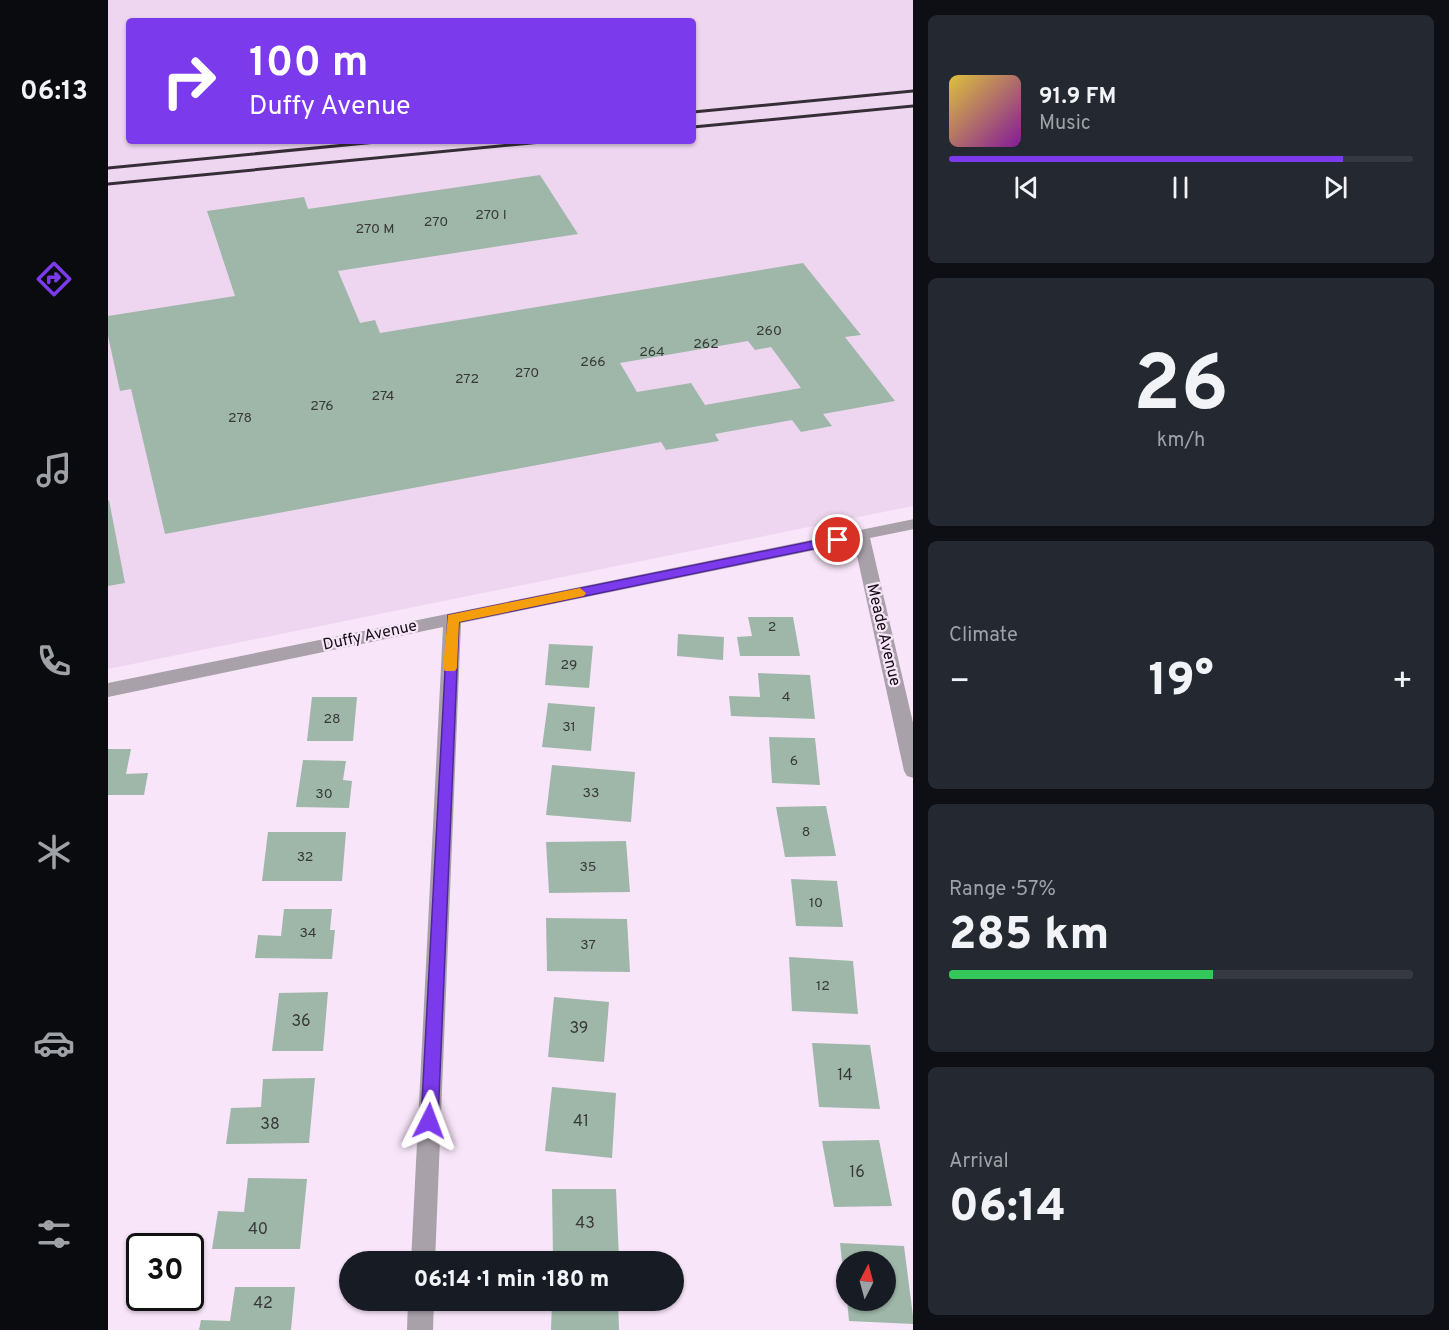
<!DOCTYPE html>
<html lang="en">
<head>
<meta charset="utf-8">
<style>
  body { margin:0; font-family:Overpass,sans-serif; background:#242831; color:#f1f3f6; height:100vh; display:flex; flex-direction:column; font-size:22px; white-space:nowrap }
  * { box-sizing:border-box; margin:0 }
  p { font-size:20px; color:#9ea1a6 }
  .icon { flex:none; width:33px; height:33px; fill:none; stroke:currentColor; stroke-width:2; stroke-linecap:round; stroke-linejoin:round }
  .map { position:relative; flex:1; overflow:hidden }
  .side { display:flex; flex-direction:column; gap:15px; padding:15px; background:#0d0f14; width:536px }
  .side>* { flex:none }
  .top-card { position:absolute; left:18px; top:18px; width:570px; height:126px; border-radius:6px; box-shadow:0 2px 4px #0004; background:#7c3aed; color:#fff; overflow:hidden }
  .needle { width:39px; rotate:6deg }
  .tools { position:absolute; left:728px; top:1251px; display:grid; gap:12px }
  .tools a { display:grid; place-items:center; width:60px; height:60px; border-radius:50%; background:#171b24; box-shadow:0 2px 4px #0004; font-size:30px }
  .speed { position:absolute; left:18px; top:1233px; display:flex; gap:12px; font-size:30px; font-weight:700; text-align:center }
  .speed>* { display:grid; place-content:center; width:78px; height:78px; border-radius:50%; background:#171b24; box-shadow:0 2px 4px #0004; line-height:1 }
  .speed .limit { border:3px solid #111; border-radius:9px; background:#fff; color:#111 }
  .pin { position:absolute; display:grid; place-items:center; width:51px; height:51px; color:#fff; margin:-26px; border:3px solid #fff; border-radius:50%; box-shadow:0 2px 6px #0007 }
  .me { position:absolute; width:66px; margin:-33px; rotate:3deg; stroke-linejoin:round; filter:drop-shadow(0 0 4px #0008) }
  .turn { display:flex; align-items:center; gap:21px; height:126px; padding:0 24px; font-size:27px }
  .turn .icon { width:78px; height:78px; stroke-width:2.5 }
  .turn b { display:block; font-size:42px; line-height:51px }
  .big { font-size:45px; font-weight:800; line-height:1.1 }
  .side .card { flex:1; display:flex; flex-direction:column; justify-content:center; gap:9px; min-width:0; padding:0 21px; border-radius:9px; background:#242831 }
  .side .dial { align-items:center; gap:0 }
  .dial b { font-size:78px; line-height:1 }
  .song { display:flex; align-items:center; gap:18px }
  .cover { width:72px; height:72px; border-radius:9px; background:linear-gradient(135deg,hsl(50 70% 55%),hsl(290 70% 35%)) }
  .played { height:6px; border-radius:3px; background:linear-gradient(90deg,#7c3aed 85%,#363941 85%) }
  .keys { display:flex; justify-content:space-around; direction:ltr }
  .heat { display:flex; justify-content:space-between; align-items:center; font-size:33px; direction:ltr }
  .charge { height:9px; border-radius:4px; background:linear-gradient(90deg,#34c759 57%,#363941 0) }
  .trip { position:absolute; left:231px; top:1251px; width:345px; height:60px; border-radius:30px; background:#171b24; box-shadow:0 2px 4px #0004; font-weight:800; line-height:60px; text-align:center }
  main { display:flex; flex:1; min-height:0 }
  .tabs { display:flex; flex-direction:column; width:108px; justify-content:space-around; align-items:center; background:#090b0e; color:#9ea1a6 }
  .tabs .icon { width:42px; height:42px }
  .tabs .selected { color:#7c3aed }
  .tabs b { font-size:27px; color:#f1f3f6 }
  .map>svg:first-child { display:block }
  .built { fill:#eed6f0; fill-rule:evenodd }
  .building { fill:#9fb7a9; fill-rule:evenodd }
  .lines { fill:none; stroke-linecap:round; stroke-linejoin:round }
  .minor { fill:#a9a1aa; fill-rule:evenodd }
  .rail { stroke:#362e36; stroke-width:3 }
  .route { fill:#7c3aed; stroke:#51269a; stroke-width:1.5 }
  .slow { fill:#f59e0b }
  .labels { text-anchor:middle; dominant-baseline:central; stroke-width:4.5; stroke-linejoin:round; paint-order:stroke }
  .number-label { font-size:14px; fill:#373839 }
  .street-label { font-size:16px; fill:#140e14; stroke:#f8e5f9 }
  .near-number-label { font-size:16px; fill:#373839 }
</style>
</head>
<body>
<main>
<nav class="tabs">
<b>06:13</b>
<svg class="icon selected" aria-label="directions" viewBox="0 0 24 24"><path d="M12 3l9 9-9 9-9-9zM9 14v-3h6M13 9l2 2-2 2"/></svg>
<svg class="icon" aria-label="music" viewBox="0 0 24 24"><path d="M9 18V5l10-2v13"/><circle cx="6" cy="18" r="3"/><circle cx="16" cy="16" r="3"/></svg>
<svg class="icon" aria-label="phone" viewBox="0 0 24 24"><path d="M5 4h4l2 5-3 2q2 4 5 5l2-3 5 2v4C11 20 4 13 5 4z"/></svg>
<svg class="icon" aria-label="climate" viewBox="0 0 24 24"><path d="M12 3v18M4 7l16 10M4 17L20 7"/></svg>
<svg class="icon" aria-label="car" viewBox="0 0 24 24"><path d="M5 17H2v-5l4-1 3-4h7l3 4 3 1v5h-3M9 17h6M6 11h13"/><circle cx="7" cy="17" r="2"/><circle cx="17" cy="17" r="2"/></svg>
<svg class="icon" aria-label="filters" viewBox="0 0 24 24"><path d="M4 7h16M4 17h16"/><circle cx="9" cy="7" r="2"/><circle cx="15" cy="17" r="2"/></svg>
</nav>
<div class="map">
<svg width="806" height="1330" viewBox="0 0 806 1330">
  <rect width="100%" height="100%" fill="#f8e5f9"/>
  <path class="built" d="M0,0h805v506l-805,163zM21,21h564v120h-564z"/>
  <g class="building">
    <path d="M432,175l38,59 -240,37 22,52 15,-3 5,13 423,-70 58,72 -16,2 50,64 -72,13 9,12 -31,6 -9,-12 -77,14 4,7 -53,9 -5,-8 -496,92 -34,-145 -11,2 -12,-55v-20l127,-20 -28,-85 97,-14 4,12zM640,341l7,9 16,-3 30,41 -96,17 -14,-22 -54,9 -17,-29z"/>
    <path d="M1,500l16,83 -17,3v-85z"/>
    <path d="M640,617h45l7,39h-60l-3,-19 15,-1z"/>
    <path d="M570,634l46,3 -1,23 -46,-4z"/>
    <path d="M441,644l44,2 -4,42 -44,-3z"/>
    <path d="M650,673l52,2 5,44 -84,-3 -2,-20 31,1z"/>
    <path d="M204,697h45l-4,44h-46z"/>
    <path d="M440,703l47,4 -4,44 -49,-4z"/>
    <path d="M661,737l46,1 5,47 -48,-2z"/>
    <path d="M0,749h23l-5,25 22,-1 -4,22h-36z"/>
    <path d="M195,760l43,1 -3,19 9,1 -3,27 -53,-1z"/>
    <path d="M444,765l83,7 -4,50 -85,-7z"/>
    <path d="M718,806l10,50 -51,1 -9,-50z"/>
    <path d="M160,832h78l-4,49h-80z"/>
    <path d="M518,841l4,51 -81,1 -3,-51z"/>
    <path d="M683,879l46,2 6,46 -47,-1z"/>
    <path d="M176,909h48l-2,21h5l-3,29 -77,-1 3,-23 23,1z"/>
    <path d="M438,918l81,1 3,53 -83,-1z"/>
    <path d="M681,957l64,4 5,53 -66,-3z"/>
    <path d="M220,992l-5,59h-51l7,-58z"/>
    <path d="M446,997l55,5 -5,60 -56,-5z"/>
    <path d="M704,1043l58,2 10,64 -61,-2z"/>
    <path d="M207,1078l-6,65 -83,1 5,-36 30,-1 2,-28z"/>
    <path d="M444,1087l64,6 -4,65 -67,-7z"/>
    <path d="M771,1140l13,66 -58,1 -12,-66z"/>
    <path d="M140,1178l59,1 -7,70h-88l6,-38 26,1z"/>
    <path d="M444,1189h64l3,71 -66,-1z"/>
    <path d="M732,1243l64,3 10,78 -65,-3 -2,-21h38v-38h-39l-2,19z"/>
    <path d="M127,1287h60l-4,43h-92l2,-10 29,1z"/>
    <path d="M444,1300h66l1,30h-68z"/>
  </g>
  <g class="lines">
    <g class="minor">
      <path d="M806,519v10l-44,9 44,189v51l-7,-2 -3,-5 -50,-229 -393,81 -26,639h-24l32,-635 -335,70v-14z"/>
      <path d="M300,1300h26l-1,30h-26z"/>
    </g>
    <g class="rail">
      <path d="M585,112l221,-21"/>
      <path d="M585,127l221,-21"/>
      <path d="M0,168l279,-27"/>
      <path d="M0,184l444,-43"/>
    </g>
  </g>
  <path class="route" d="M730,536l6,4 -2,3 -383,79 -21,499 -2,5 -7,3 -6,-3 -2,-5 27,-506z"/>
  <path class="slow" d="M472,588l6,5 -2,3 -125,26 -2,46 -2,3h-10l-2,-3 5,-53z"/>
  <g class="labels">
    <g class="number-label">
      <text x="383" y="215">270 I</text>
      <text x="328" y="222">270</text>
      <text x="267" y="229">270 M</text>
      <text x="661" y="331">260</text>
      <text x="598" y="344">262</text>
      <text x="544" y="352">264</text>
      <text x="485" y="362">266</text>
      <text x="419" y="373">270</text>
      <text x="359" y="379">272</text>
      <text x="275" y="396">274</text>
      <text x="214" y="406">276</text>
      <text x="132" y="418">278</text>
      <text x="664" y="627">2</text>
      <text x="461" y="665">29</text>
      <text x="678" y="697">4</text>
      <text x="224" y="719">28</text>
      <text x="461" y="727">31</text>
      <text x="686" y="761">6</text>
      <text x="483" y="793">33</text>
      <text x="216" y="794">30</text>
      <text x="698" y="832">8</text>
      <text x="197" y="857">32</text>
      <text x="480" y="867">35</text>
      <text x="708" y="903">10</text>
      <text x="200" y="933">34</text>
      <text x="480" y="945">37</text>
      <text x="715" y="986">12</text>
    </g>
    <g class="street-label">
      <text transform="translate(775 635) rotate(77)">Meade Avenue</text>
      <text transform="translate(262 636) rotate(-12)">Duffy Avenue</text>
    </g>
    <g class="near-number-label">
      <text x="193" y="1022">36</text>
      <text x="471" y="1029">39</text>
      <text x="737" y="1076">14</text>
      <text x="473" y="1122">41</text>
      <text x="162" y="1125">38</text>
      <text x="749" y="1173">16</text>
      <text x="477" y="1224">43</text>
      <text x="150" y="1230">40</text>
      <text x="155" y="1304">42</text>
    </g>
  </g>
</svg>
<div class="tools">
<a><svg class="needle" viewBox="-14 -14 28 28"><path d="M0-13l5 13h-10z" fill="#e53935"/><path d="M0 13l5-13h-10z" fill="#9ea1a6"/></svg></a>
</div>
<div class="speed"><div class="limit">30</div></div>
<div class="pin" style="left:730px;top:540px;background:#d93025"><svg class="icon" aria-label="arrive" viewBox="0 0 24 24"><path d="M6 21V4h12l-3 4 3 4H6"/></svg></div>
<svg class="me" style="left:321px;top:1121px" viewBox="-20 -20 40 40"><path d="M0-17L14 15 0 8-14 15z" fill="#7c3aed" stroke="#fff" stroke-width="4"/></svg>
<div class="trip">06:14 · 1 min · 180 m</div>
<div class="top-card">
<div class="turn"><svg class="icon" aria-label="right" viewBox="0 0 24 24"><path d="M7 20v-9h11M14 6l5 5-5 5"/></svg><div><b>100 m</b>Duffy Avenue</div></div>
</div>
</div>
<section class="side">
<div class="card">
<div class="song"><i class="cover"></i><div><b>91.9 FM</b><p>Music</p></div></div>
<div class="played"></div>
<div class="keys"><svg class="icon" aria-label="previous" viewBox="0 0 24 24"><path d="M18 5L8 12l10 7zM5 5v14"/></svg><svg class="icon" aria-label="pause" viewBox="0 0 24 24"><path d="M8 5v14M16 5v14"/></svg><svg class="icon" aria-label="next" viewBox="0 0 24 24"><path d="M6 5l10 7-10 7zM19 5v14"/></svg></div>
</div>
<div class="card dial"><b>26</b><p>km/h</p></div>
<div class="card"><p>Climate</p>
<div class="heat"><a>−</a><b class="big">19°</b><a>+</a></div>
</div>
<div class="card"><p>Range · 57%</p><b class="big">285 km</b><div class="charge"></div></div>
<div class="card"><p>Arrival</p><b class="big">06:14</b></div>
</section>
</main>
</body>
</html>
